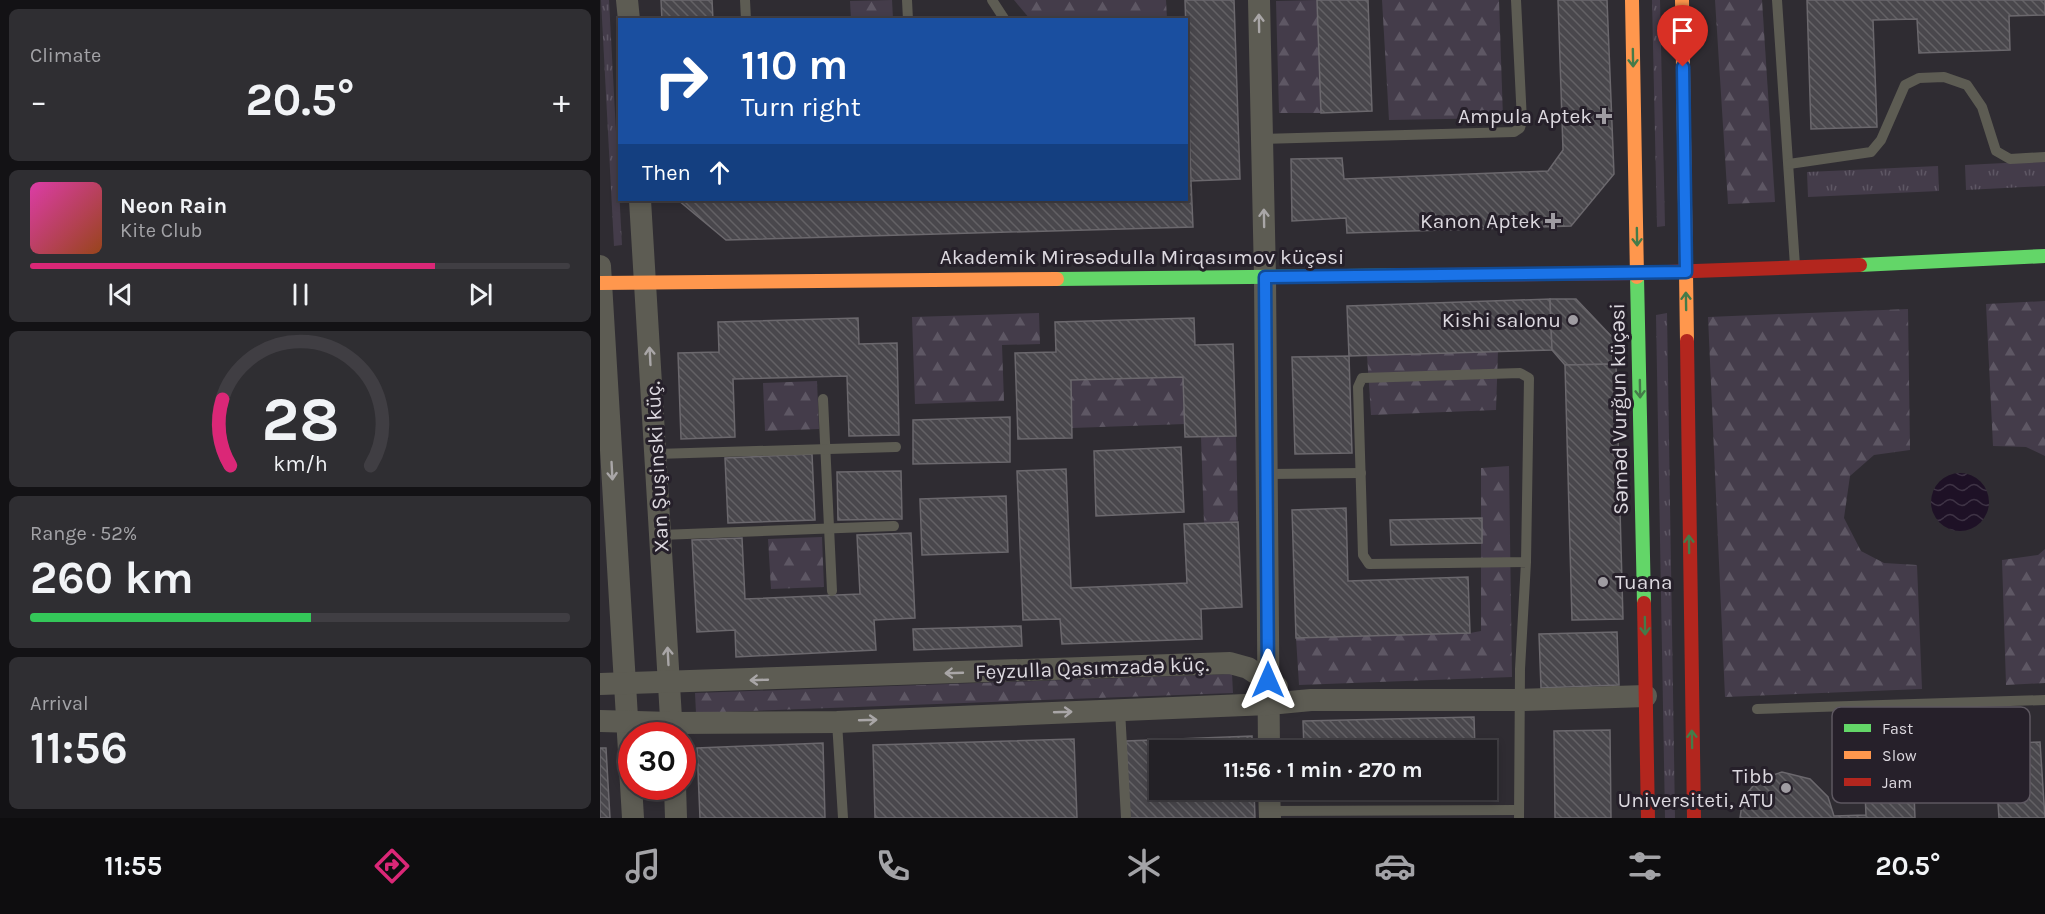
<!DOCTYPE html>
<html lang="en">
<head>
<meta charset="utf-8">
<style>
  body { margin:0; font-family:Karla,sans-serif; background:#2f2e32; color:#f1f3f6; height:100vh; display:flex; flex-direction:column; font-size:22px; white-space:nowrap }
  * { box-sizing:border-box; margin:0 }
  p { font-size:20px; color:#a3a3a7 }
  .icon { flex:none; width:33px; height:33px; fill:none; stroke:currentColor; stroke-width:2; stroke-linecap:round; stroke-linejoin:round }
  .map { position:relative; flex:1; overflow:hidden }
  .drawer { display:flex; flex-direction:column; gap:9px; padding:9px; background:#131215; width:600px }
  .drawer>* { flex:none }
  .guide { position:absolute; left:18px; top:18px; width:570px; height:183px; border-radius:0px; box-shadow:0 3px 9px #0003,0 0 0 2px #403e43; background:#1a4fa0; color:#fff; overflow:hidden }
  .speed { position:absolute; left:18px; top:722px; display:flex; gap:12px; font-size:30px; font-weight:700; text-align:center }
  .speed>* { display:grid; place-content:center; width:78px; height:78px; border-radius:50%; background:#232126; box-shadow:0 3px 9px #0003,0 0 0 2px #403e43; line-height:1 }
  .speed .limit { border:9px solid #d22; background:#fff; color:#111 }
  .pin { position:absolute; display:grid; place-items:center; width:51px; height:51px; color:#fff; margin:-62px -26px; border-radius:50% 50% 50% 0; rotate:-45deg; box-shadow:0 0 6px #0007 }
  .pin .icon { rotate:45deg }
  .me { position:absolute; width:66px; margin:-33px; rotate:0deg; stroke-linejoin:round; filter:drop-shadow(0 0 4px #0008) }
  .turn { display:flex; align-items:center; gap:21px; height:126px; padding:0 24px; font-size:27px }
  .turn .icon { width:78px; height:78px; stroke-width:2.5 }
  .turn b { display:block; font-size:42px; line-height:51px }
  .then { display:flex; align-items:center; height:57px; padding:0 24px; background:#0003; gap:12px; font-size:22px }
  .big { font-size:45px; font-weight:700; line-height:1.1 }
  .drawer .tile { flex:1; display:flex; flex-direction:column; justify-content:center; gap:9px; min-width:0; padding:0 21px; border-radius:9px; background:#2f2e32 }
  .drawer .dial { align-items:center; gap:0 }
  .dial svg { height:156px; overflow:visible; fill:none; stroke:#403e43; stroke-width:7; stroke-linecap:round; text-anchor:middle }
  .dial text { fill:#f1f3f6; stroke:none }
  .song { display:flex; align-items:center; gap:18px }
  .cover { width:72px; height:72px; border-radius:9px; background:linear-gradient(135deg,hsl(320 70% 55%),hsl(20 70% 35%)) }
  .played { height:6px; border-radius:3px; background:linear-gradient(90deg,#db2777 75%,#403e43 75%) }
  .keys { display:flex; justify-content:space-around; direction:ltr }
  .heat { display:flex; justify-content:space-between; align-items:center; font-size:33px; direction:ltr }
  .charge { height:9px; border-radius:4px; background:linear-gradient(90deg,#34c759 52%,#403e43 0) }
  .trip { position:absolute; left:549px; top:740px; width:348px; height:60px; border-radius:0px; background:#232126; box-shadow:0 3px 9px #0003,0 0 0 2px #403e43; font-weight:700; line-height:60px; text-align:center }
  .tab-bar { display:flex; height:96px; justify-content:space-around; align-items:center; background:#0e0d0f; color:#a3a3a7 }
  .tab-bar .icon { width:42px; height:42px }
  .tab-bar .on { color:#db2777 }
  .tab-bar b { font-size:27px; color:#f1f3f6 }
  main { display:flex; flex:1; min-height:0 }
  .map>svg:first-child { display:block }
  .grass { fill:url(#grass-tufts) }
  .forest { fill:url(#forest-firs) }
  .water { fill:url(#water-waves) }
  .building { fill:url(#building-back-hatch); stroke:#6b686d; stroke-width:1.5 }
  .lines { fill:none; stroke-linecap:round; stroke-linejoin:round }
  .lane { stroke:#5d5c53; stroke-width:10 }
  .street { stroke:#5d5c53; stroke-width:22 }
  .fast { stroke:#63d668; stroke-width:14 }
  .slow { stroke:#ff974d; stroke-width:14 }
  .jam { stroke:#b3261e; stroke-width:14 }
  .oneway { stroke:#a9a6a7 }
  .oneway2 { stroke:#447b49 }
  .route-casing { stroke:#114b97; stroke-width:15 }
  .route { stroke:#1a73e8; stroke-width:10 }
  .poi-dot { fill:#9f9ca2; stroke:#26202a; stroke-width:2 }
  .labels { text-anchor:middle; dominant-baseline:central; stroke-width:6; stroke-linejoin:round; paint-order:stroke }
  .poi-label { font-size:21px; fill:#dcd8df; stroke:#26202a; text-anchor:end }
  .street-label { font-size:21px; fill:#dcd8df; stroke:#26202a }
  .key { fill:#26202a; stroke:#5d5760; stroke-width:1.5 }
  .key-label { font-size:16px; fill:#dcd8df }
</style>
</head>
<body>
<main>
<section class="drawer">
<div class="tile"><p>Climate</p>
<div class="heat"><a>−</a><b class="big">20.5°</b><a>+</a></div>
</div>
<div class="tile">
<div class="song"><i class="cover"></i><div><b>Neon Rain</b><p>Kite Club</p></div></div>
<div class="played"></div>
<div class="keys"><svg class="icon" aria-label="previous" viewBox="0 0 24 24"><path d="M18 5L8 12l10 7zM5 5v14"/></svg><svg class="icon" aria-label="pause" viewBox="0 0 24 24"><path d="M8 5v14M16 5v14"/></svg><svg class="icon" aria-label="next" viewBox="0 0 24 24"><path d="M6 5l10 7-10 7zM19 5v14"/></svg></div>
</div>
<div class="tile dial"><svg viewBox="0 0 100 80">
<path d="M14 69A42 42 0 1 1 86 69"/>
<path d="M14 69A42 42 0 0 1 10 35" stroke="#db2777"/>
<text x="50" y="56" font-size="32" font-weight="700">28</text>
<text x="50" y="72" font-size="11">km/h</text>
</svg></div>
<div class="tile"><p>Range · 52%</p><b class="big">260 km</b><div class="charge"></div></div>
<div class="tile"><p>Arrival</p><b class="big">11:56</b></div>
</section>
<div class="map">
<svg width="1445" height="818" viewBox="0 0 1445 818">
  <defs>
    <pattern id="grass-tufts" width="24" height="20" patternUnits="userSpaceOnUse" patternTransform="scale(1.5)"><rect width="24" height="20" fill="#443c4a"/><path d="M3 7l-1-3M5 7V3M7 7l1-3M15 17l-1-3M17 17v-4M19 17l1-3" fill="none" stroke="#5e5764"/></pattern>
    <pattern id="forest-firs" width="22" height="20" patternUnits="userSpaceOnUse" patternTransform="scale(1.5)"><rect width="22" height="20" fill="#443c4a"/><path d="M5 1l3.5 6h-7zM16 11l3.5 6h-7z" fill="#5e5764"/></pattern>
    <pattern id="water-waves" width="16" height="10" patternUnits="userSpaceOnUse" patternTransform="scale(1.5)"><rect width="16" height="10" fill="#1e1126"/><path d="M0 5q4-4 8 0t8 0" fill="none" stroke="#3e3345"/></pattern>
    <pattern id="building-back-hatch" width="6" height="6" patternUnits="userSpaceOnUse" patternTransform="scale(1.5)"><rect width="6" height="6" fill="#49474c"/><path d="M-1 5l2 2M0 0l6 6M5-1l2 2" fill="none" stroke="#636165"/></pattern>
  </defs>
  <rect width="100%" height="100%" fill="#2f2c32"/>
  <g class="grass">
    <path d="M1,0h8l13,245 -8,1z"/>
    <path d="M1052,0h8l5,226 -8,1z"/>
    <path d="M1445,161v25l-79,4 -1,-25z"/>
    <path d="M1338,166l1,25 -131,6 -1,-25z"/>
    <path d="M1067,313l8,505h-10l-9,-503z"/>
  </g>
  <g class="forest">
    <path d="M292,0l1,19h-42l-1,-18z"/>
    <path d="M414,0h152l1,19h-137z"/>
    <path d="M717,0l4,113h-42l-3,-112z"/>
    <path d="M782,0h117l4,118 -114,2z"/>
    <path d="M1115,0h47l13,202 -47,2z"/>
    <path d="M1445,301v155l-19,-9 -33,-1 -7,-142z"/>
    <path d="M1308,309l2,141 -36,5 -24,21 -6,42 17,33 23,12 33,2 5,124 -197,8 -17,-380z"/>
    <path d="M439,313l1,31 -38,1 2,56 -89,3 -3,-87z"/>
    <path d="M898,351l-2,59 -125,5 -4,-60z"/>
    <path d="M583,377l2,47 -113,4 -1,-48z"/>
    <path d="M217,381l2,48 -54,2 -2,-48z"/>
    <path d="M636,436l2,86 -34,1 -3,-86z"/>
    <path d="M909,466l3,211 -213,8 -3,-47 174,-5 11,-2v-163z"/>
    <path d="M222,537l2,50 -53,2 -3,-50z"/>
    <path d="M1445,549v134l-39,2 -4,-125 36,-5z"/>
    <path d="M632,674l1,19 -537,20 -1,-20z"/>
  </g>
  <circle class="water" cx="1360" cy="502" r="29"/>
  <g class="building">
    <path d="M61,0h51l1,20h-51z"/>
    <path d="M585,0h49l6,179 -49,2z"/>
    <path d="M717,0h51l4,111 -51,2z"/>
    <path d="M958,0h49l7,174 -43,52 -224,7 -1,-15 -54,3 -1,-62 51,-1 2,21 204,-8 15,-21z"/>
    <path d="M1207,0h238v15l-36,1 1,34 -91,3 -2,-34 -44,1 4,107 -66,2z"/>
    <path d="M586,181h5l2,46 -467,13 -48,-40h508z"/>
    <path d="M950,299l2,51 -203,6 -2,-50z"/>
    <path d="M950,299h26l39,41 1,24 -51,1 -13,-15z"/>
    <path d="M258,318l1,26 38,-1 2,92 -50,1 -2,-60 -114,3 2,58 -54,2 -3,-86 41,-1 -1,-30z"/>
    <path d="M594,318l1,27 38,-1 3,92 -51,1 -2,-60 -112,3 1,58 -54,1 -3,-86 41,-1 -1,-30z"/>
    <path d="M749,356l3,97 -57,1 -3,-97z"/>
    <path d="M1016,364l7,255 -51,1 -7,-255z"/>
    <path d="M410,417v45l-97,2v-44z"/>
    <path d="M581,447l3,65 -88,4 -2,-65z"/>
    <path d="M212,454l3,66 -87,3 -3,-65z"/>
    <path d="M466,469l5,119 116,-5 -3,-59 54,-2 4,85 -41,2 1,30 -140,5 -2,-25 -37,1 -6,-149z"/>
    <path d="M301,471l1,48 -64,1 -1,-48z"/>
    <path d="M406,496l2,56 -86,3 -2,-56z"/>
    <path d="M746,508l2,73 120,-4 2,56 -174,5 -4,-128z"/>
    <path d="M882,518v25l-91,2 -1,-25z"/>
    <path d="M311,533l4,85 -41,2 2,30 -140,7 -1,-27 -38,2 -5,-92 50,-2 3,61 115,-5 -3,-59z"/>
    <path d="M421,626l1,20 -108,4 -1,-21z"/>
    <path d="M1017,632l2,53 -78,3 -2,-54z"/>
    <path d="M874,717l1,33h-171l-1,-29z"/>
    <path d="M1010,730l1,88h-56l-1,-87z"/>
    <path d="M652,736v14h-92v39h94l1,29h-126l-3,-77z"/>
    <path d="M474,739l3,79h-202l-2,-73z"/>
    <path d="M1440,742l5,76h-46l-5,-74z"/>
    <path d="M223,743l2,75h-125l-3,-70z"/>
    <path d="M1312,745l3,73h-175l3,-20 15,-18 24,-8 28,7 18,18 6,19 32,-1 -3,-66z"/>
    <path d="M0,748h6l4,70h-10z"/>
  </g>
  <g class="lines">
    <g class="lane">
      <path d="M145,0l1,20"/>
      <path d="M307,0l1,20"/>
      <path d="M392,0l13,20"/>
      <path d="M1177,0l18,266"/>
      <path d="M662,139l252,-7 6,-4 2,-7 -6,-121"/>
      <path d="M1189,164l82,-12 10,-12 24,-55 14,-7 25,-1 23,8 15,22 14,44 14,8 35,-2"/>
      <path d="M223,399l9,192"/>
      <path d="M56,454l240,-7"/>
      <path d="M667,474l94,-1"/>
      <path d="M61,535l233,-9"/>
      <path d="M1157,709l288,-9"/>
      <path d="M520,710l6,108"/>
      <path d="M237,722l6,96"/>
      <path d="M670,811l248,-1"/>
      <path d="M919,818l1,-149 6,-107 3,-184 -9,-5 -158,5 -4,9 5,168 6,9 157,-2"/>
    </g>
    <g class="street">
      <path d="M27,0l2,20"/>
      <path d="M659,0l6,277 4,473"/>
      <path d="M40,200l32,535"/>
      <path d="M0,266l33,552"/>
      <path d="M0,684l630,-21 18,5 29,19"/>
      <path d="M0,721l72,2 165,-1 432,-18 42,-4h209l126,-4"/>
      <path d="M75,786l1,32"/>
      <path d="M669,789l1,29"/>
    </g>
    <g class="fast">
      <path d="M1260,265l185,-9"/>
      <path d="M1037,277l7,326"/>
      <path d="M457,279l386,-4"/>
    </g>
    <g class="slow">
      <path d="M1032,0l5,277"/>
      <path d="M1082,0l5,341"/>
      <path d="M0,283l457,-4"/>
    </g>
    <g class="jam">
      <path d="M843,275l195,-2 222,-8"/>
      <path d="M1087,341l7,477"/>
      <path d="M1044,603l4,215"/>
    </g>
  </g>
  <defs><path id="oneway-shaft" d="M-6 0H5M1.5-3L5.5 0L1.5 3" fill="none" stroke-width="1.6" stroke-linecap="round" stroke-linejoin="round" transform="scale(1.5)"/></defs>
  <g class="oneway">
    <use href="#oneway-shaft" transform="translate(659 23) rotate(-91)"/>
    <use href="#oneway-shaft" transform="translate(664 218) rotate(-91)"/>
    <use href="#oneway-shaft" transform="translate(50 356) rotate(-93)"/>
    <use href="#oneway-shaft" transform="translate(12 471) rotate(87)"/>
    <use href="#oneway-shaft" transform="translate(68 656) rotate(-93)"/>
    <use href="#oneway-shaft" transform="translate(354 673) rotate(178)"/>
    <use href="#oneway-shaft" transform="translate(159 680) rotate(178)"/>
    <use href="#oneway-shaft" transform="translate(463 712) rotate(-2)"/>
    <use href="#oneway-shaft" transform="translate(268 720) rotate(-2)"/>
  </g>
  <g class="oneway2">
    <use href="#oneway-shaft" transform="translate(1033 58) rotate(89)"/>
    <use href="#oneway-shaft" transform="translate(1037 237) rotate(89)"/>
    <use href="#oneway-shaft" transform="translate(1086 301) rotate(-91)"/>
    <use href="#oneway-shaft" transform="translate(1040 389) rotate(89)"/>
    <use href="#oneway-shaft" transform="translate(1089 544) rotate(-91)"/>
    <use href="#oneway-shaft" transform="translate(1045 626) rotate(89)"/>
    <use href="#oneway-shaft" transform="translate(1092 739) rotate(-91)"/>
  </g>
  <g class="lines">
    <g class="route-casing">
      <path id="route" d="M668,680l-3,-403 421,-5 -3,-205"/>
    </g>
    <use href="#route" class="route"/>
  </g>
  <g class="poi-dot">
    <path d="M1001 107h6v6h6v6h-6v6h-6v-6h-6v-6h6z"/>
    <path d="M950 212h6v6h6v6h-6v6h-6v-6h-6v-6h6z"/>
    <circle cx="973" cy="320" r="6"/>
    <circle cx="1003" cy="582" r="6"/>
    <circle cx="1186" cy="788" r="6"/>
  </g>
  <g class="labels">
    <g class="poi-label">
      <text x="992" y="116">Ampula Aptek</text>
      <text x="941" y="221">Kanon Aptek</text>
      <text x="961" y="320">Kishi salonu</text>
      <text x="1015" y="582" text-anchor="start">Tuana</text>
      <text x="1174" y="776">Tibb<tspan x="1174" dy="24">Universiteti, ATU</tspan></text>
    </g>
    <g class="street-label">
      <text x="542" y="257">Akademik Mirəsədulla Mirqasımov küçəsi</text>
      <text transform="translate(1019 409) rotate(-91)">Səməd Vurğun küçəsi</text>
      <text transform="translate(57 467) rotate(-93)">Xan Şuşinski küç.</text>
      <text transform="translate(492 668) rotate(-2)">Feyzulla Qasımzadə küç.</text>
    </g>
  </g>
  <rect x="1232" y="707" width="198" height="96" rx="9" class="key"/>
  <rect x="1244" y="724" width="27" height="8" fill="#63d668"/>
  <rect x="1244" y="751" width="27" height="8" fill="#ff974d"/>
  <rect x="1244" y="778" width="27" height="8" fill="#b3261e"/>
  <g class="key-label">
    <text x="1282" y="734">Fast</text>
    <text x="1282" y="761">Slow</text>
    <text x="1282" y="788">Jam</text>
  </g>
</svg>
<div class="speed"><div class="limit">30</div></div>
<div class="pin" style="left:1083px;top:67px;background:#d93025"><svg class="icon" aria-label="arrive" viewBox="0 0 24 24"><path d="M6 21V4h12l-3 4 3 4H6"/></svg></div>
<svg class="me" style="left:668px;top:680px" viewBox="-20 -20 40 40"><path d="M0-17L14 15 0 8-14 15z" fill="#1a73e8" stroke="#fff" stroke-width="4"/></svg>
<div class="trip">11:56 · 1 min · 270 m</div>
<div class="guide">
<div class="turn"><svg class="icon" aria-label="right" viewBox="0 0 24 24"><path d="M7 20v-9h11M14 6l5 5-5 5"/></svg><div><b>110 m</b>Turn right</div></div>
<div class="then">Then<svg class="icon" aria-label="ahead" viewBox="0 0 24 24"><path d="M12 20V5M6 11l6-6 6 6"/></svg></div>
</div>
</div>
</main>
<nav class="tab-bar">
<b>11:55</b>
<svg class="icon on" aria-label="directions" viewBox="0 0 24 24"><path d="M12 3l9 9-9 9-9-9zM9 14v-3h6M13 9l2 2-2 2"/></svg>
<svg class="icon" aria-label="music" viewBox="0 0 24 24"><path d="M9 18V5l10-2v13"/><circle cx="6" cy="18" r="3"/><circle cx="16" cy="16" r="3"/></svg>
<svg class="icon" aria-label="phone" viewBox="0 0 24 24"><path d="M5 4h4l2 5-3 2q2 4 5 5l2-3 5 2v4C11 20 4 13 5 4z"/></svg>
<svg class="icon" aria-label="climate" viewBox="0 0 24 24"><path d="M12 3v18M4 7l16 10M4 17L20 7"/></svg>
<svg class="icon" aria-label="car" viewBox="0 0 24 24"><path d="M5 17H2v-5l4-1 3-4h7l3 4 3 1v5h-3M9 17h6M6 11h13"/><circle cx="7" cy="17" r="2"/><circle cx="17" cy="17" r="2"/></svg>
<svg class="icon" aria-label="filters" viewBox="0 0 24 24"><path d="M4 7h16M4 17h16"/><circle cx="9" cy="7" r="2"/><circle cx="15" cy="17" r="2"/></svg>
<b>20.5°</b>
</nav>
</body>
</html>
